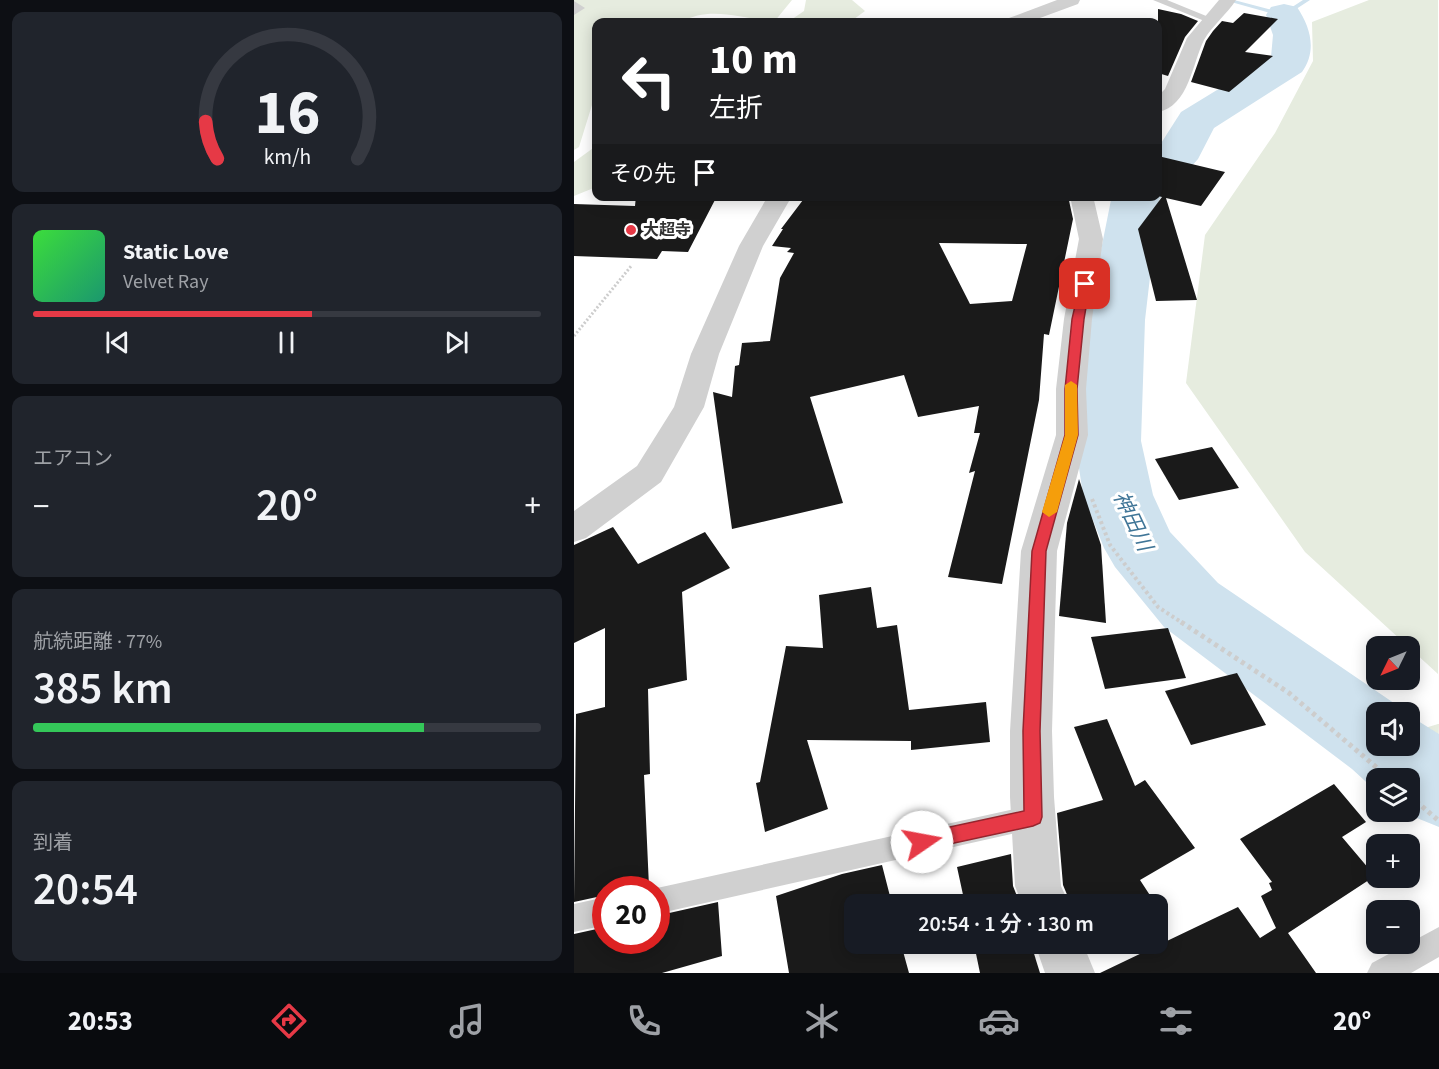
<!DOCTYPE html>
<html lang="ja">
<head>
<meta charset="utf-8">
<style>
  body { margin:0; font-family:"Source Sans 3","Noto Sans JP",sans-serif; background:#20242c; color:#f1f3f6; height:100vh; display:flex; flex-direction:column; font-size:22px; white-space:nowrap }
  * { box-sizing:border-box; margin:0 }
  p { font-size:20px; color:#9ea1a6 }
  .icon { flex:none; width:33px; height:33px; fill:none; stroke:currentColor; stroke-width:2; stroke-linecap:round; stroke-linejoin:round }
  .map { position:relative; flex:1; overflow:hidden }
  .panel { display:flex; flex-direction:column; gap:12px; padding:12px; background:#0d0f14; width:574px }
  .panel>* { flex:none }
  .guide { position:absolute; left:18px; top:18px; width:570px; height:183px; border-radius:12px; box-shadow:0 3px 15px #0003; background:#202124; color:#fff; overflow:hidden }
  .needle { width:39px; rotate:227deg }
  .tools { position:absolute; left:792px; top:636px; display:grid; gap:12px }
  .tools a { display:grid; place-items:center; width:54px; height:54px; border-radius:12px; background:#171b24; box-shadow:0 3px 15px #0003; font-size:30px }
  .speed { position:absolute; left:18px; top:876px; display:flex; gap:12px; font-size:30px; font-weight:700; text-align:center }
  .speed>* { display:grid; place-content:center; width:78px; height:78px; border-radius:50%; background:#171b24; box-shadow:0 3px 15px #0003; line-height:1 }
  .speed .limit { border:9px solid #d22; background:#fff; color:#111 }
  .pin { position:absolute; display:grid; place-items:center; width:51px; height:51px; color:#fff; margin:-26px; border-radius:12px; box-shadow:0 3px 9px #0006 }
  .me { position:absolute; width:66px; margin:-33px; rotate:78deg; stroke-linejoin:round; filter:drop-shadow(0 0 4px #0008) }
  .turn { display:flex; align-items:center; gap:21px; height:126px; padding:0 18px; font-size:27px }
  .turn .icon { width:78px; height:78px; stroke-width:2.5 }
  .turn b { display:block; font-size:42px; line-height:51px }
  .then { display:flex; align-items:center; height:57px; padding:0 18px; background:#0003; gap:12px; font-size:22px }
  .big { font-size:45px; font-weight:600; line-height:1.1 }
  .panel .widget { flex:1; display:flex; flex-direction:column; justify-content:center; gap:9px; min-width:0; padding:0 21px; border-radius:12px; background:#20242c }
  .panel .dial { align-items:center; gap:0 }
  .dial svg { height:156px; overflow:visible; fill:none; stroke:#363941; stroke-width:7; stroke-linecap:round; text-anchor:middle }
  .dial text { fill:#f1f3f6; stroke:none }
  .song { display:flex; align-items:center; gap:18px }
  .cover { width:72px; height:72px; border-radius:9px; background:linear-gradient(135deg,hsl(120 70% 55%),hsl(160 70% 35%)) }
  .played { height:6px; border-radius:3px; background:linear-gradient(90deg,#e63946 55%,#363941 55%) }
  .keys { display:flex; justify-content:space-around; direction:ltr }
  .heat { display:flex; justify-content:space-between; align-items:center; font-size:33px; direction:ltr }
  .charge { height:9px; border-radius:4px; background:linear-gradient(90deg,#34c759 77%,#363941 0) }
  .trip { position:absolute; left:270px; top:894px; width:324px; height:60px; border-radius:12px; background:#171b24; box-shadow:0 3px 15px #0003; font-weight:600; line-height:60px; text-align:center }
  .menu { display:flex; height:96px; justify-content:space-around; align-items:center; background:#090b0e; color:#9ea1a6 }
  .menu .icon { width:42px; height:42px }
  .menu .on { color:#e63946 }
  .menu b { font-size:27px; color:#f1f3f6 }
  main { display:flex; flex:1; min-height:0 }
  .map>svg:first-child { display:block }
  .green { fill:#e6ecdf }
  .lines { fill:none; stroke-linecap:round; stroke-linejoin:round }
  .stream { fill:#cfe2ee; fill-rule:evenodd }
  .river { fill:#cfe2ee; fill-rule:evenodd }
  .building { fill:#1a1a1a; fill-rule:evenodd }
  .path-far2 { stroke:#cdcdcd; stroke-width:3; stroke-dasharray:2 2; stroke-linecap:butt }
  .path-far1 { stroke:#cdcdcd; stroke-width:4; stroke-dasharray:3 3; stroke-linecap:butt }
  .path { stroke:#cdcdcd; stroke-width:5; stroke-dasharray:4 4; stroke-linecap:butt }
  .lane { fill:#d0d0d0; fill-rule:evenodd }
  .street { fill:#d0d0d0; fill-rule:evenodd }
  .route { fill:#e63946; stroke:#96252e; stroke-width:1.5 }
  .slow { fill:#f59e0b }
  .poi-dot { fill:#e63946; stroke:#fff; stroke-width:2 }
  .labels { text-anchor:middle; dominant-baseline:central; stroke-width:6; stroke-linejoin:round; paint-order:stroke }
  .far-poi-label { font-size:16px; font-weight:bold; fill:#333; stroke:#fff; text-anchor:start }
  .water-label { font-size:21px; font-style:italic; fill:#3f7597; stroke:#fff }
</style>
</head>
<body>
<main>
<section class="panel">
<div class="widget dial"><svg viewBox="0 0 100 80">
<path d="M14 69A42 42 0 1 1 86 69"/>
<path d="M14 69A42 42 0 0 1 8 50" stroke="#e63946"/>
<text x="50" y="56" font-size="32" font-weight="700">16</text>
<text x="50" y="72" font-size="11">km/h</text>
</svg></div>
<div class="widget">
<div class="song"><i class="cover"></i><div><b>Static Love</b><p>Velvet Ray</p></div></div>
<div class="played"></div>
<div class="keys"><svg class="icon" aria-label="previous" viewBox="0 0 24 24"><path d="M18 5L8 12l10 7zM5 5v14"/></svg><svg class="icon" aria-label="pause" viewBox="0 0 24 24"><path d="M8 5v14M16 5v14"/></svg><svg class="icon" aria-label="next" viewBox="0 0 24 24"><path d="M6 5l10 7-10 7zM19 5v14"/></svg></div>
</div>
<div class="widget"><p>エアコン</p>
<div class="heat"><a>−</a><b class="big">20°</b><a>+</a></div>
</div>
<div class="widget"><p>航続距離 · 77%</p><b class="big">385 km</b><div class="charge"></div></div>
<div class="widget"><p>到着</p><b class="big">20:54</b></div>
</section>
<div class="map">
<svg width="865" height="973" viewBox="0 0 865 973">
  <rect width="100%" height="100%" fill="#fff"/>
  <g class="green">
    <path d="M0,0h218l-18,22c-29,-3 -65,-17 -92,0h-86v70l-17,55 -5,3z"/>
    <path d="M232,0h46l13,11 -15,11h-62l16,-11z"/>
    <path d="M795,0h69v674l-133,-122 -119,-169 19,-148 70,-102 38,-72 -1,-39z"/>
    <path d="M22,146v41l-22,9v-34z"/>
    <path d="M864,724h1l-1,30 -26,-22z"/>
  </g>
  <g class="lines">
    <path class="stream" d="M650,0h10l49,13 20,-13h7l-26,17z"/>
    <g class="river">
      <path d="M710,4l13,3c14,21 20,44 5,65l-88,56 -16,31 -23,26 -17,4v-41l23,-36 90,-55 2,-22 -7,-20 5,-8z"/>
      <path d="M584,189l4,7 -3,4 -14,120 -4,121 12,54 17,37 48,51 189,129h-31v34h34v-30l29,18v93l-37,-15h8v-34h-34v13l-24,-22 -188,-142 -49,-60 -11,-19 -21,-53 -8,-54 12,-121 24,-120 2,-4h45z"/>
    </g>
  </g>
  <g class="building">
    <path d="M584,9l23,5 17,7 -13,16 -17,39 -10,-3z"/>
    <path d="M670,13l34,6 -33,33 28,4 -44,36 -38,-10 15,-41 7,-10 9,-10 11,2z"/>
    <path d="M584,156l67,16 -24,34 -35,-8 31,102 -41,1 -18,-72 24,-32 -4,-1z"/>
    <path d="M62,196h81l-29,56 -26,-1 -5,8 -83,-3v-52l61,2z"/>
    <path d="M232,196h262l5,23 -24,116 -5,-1 -5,66 -37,184 -54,-7 27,-106 -6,2 11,-40h-6l5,-27 -61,11 -14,-42 -94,22 33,106 -111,26 -19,-137 19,5 3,-31 4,-1 3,-22 28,-2 10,-63 14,-25 -7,-1 4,-4 -19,-2 11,-17h-2zM365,243l88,1 -15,57 -42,3z"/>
    <path d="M638,447l27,41 -60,12 -24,-41z"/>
    <path d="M505,479l22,66 5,78 -47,-7 8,-93z"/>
    <path d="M39,527l25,37 67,-32 25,36 -48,24 5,88 -39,9 2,85 -6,1 5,112 -43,3v5l-32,7 2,-188 29,-7v-79l-31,15v-98z"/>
    <path d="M297,587l6,41 20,-3 12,85 77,-8 4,40 -79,8v-9l-104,-1 21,69 -63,23 -9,-49 4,-1 26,-136 37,2 -4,-53z"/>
    <path d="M594,628l18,50 -81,11 -14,-52z"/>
    <path d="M663,673l29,52 -75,20 -26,-54z"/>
    <path d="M533,719l28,67 10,-6 50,68 -55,32 15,23 -84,1 -8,-19 -6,-72 46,-13 -29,-73z"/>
    <path d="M760,784l32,38 -24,15 33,39 -87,57 28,40h-216l138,-66 22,31 16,-10 -15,-32 11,-6 -3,-7 3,-1 -32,-43z"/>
    <path d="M437,854l2,32 7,18h-55l-8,-37z"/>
    <path d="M308,865l10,39h-38v40h47l8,29h-120l-13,-77 66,-22z"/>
    <path d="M144,902l4,54 -60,17h-88v-39l32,-7v13h50v-24z"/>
    <path d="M400,944h57l9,29h-60z"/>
  </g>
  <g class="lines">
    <path class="path-far2" d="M0,336l58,-71"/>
    <path class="path-far1" d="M518,499l18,46 48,62 26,17"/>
    <g class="path">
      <path d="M607,622l108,71 100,85"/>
      <path d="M836,796l29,25"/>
    </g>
    <g class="lane">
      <path d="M579,0h14l49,20 -9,2z"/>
      <path d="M459,805l9,3 4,9 -4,9 -9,3 -377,85v-24h-8z"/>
      <path d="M32,897v28l-32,7v-28z"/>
      <path d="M865,927v30l-28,16h-44l5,-10z"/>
    </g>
    <g class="street">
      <path d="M483,0h23l-2,4 -49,18h-23l3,-4z"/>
      <path d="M645,0h17c-9,14 -24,26 -32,40 -12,24 -15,66 -46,72v-16l7,-7 22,-51z"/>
      <path d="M0,1l11,7 -11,7z"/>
      <path d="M194,196h24l-29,50 -44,108 -15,53 -43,75 -75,56 -12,4v-31l63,-45 37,-59 17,-53 48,-108z"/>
      <path d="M496,196h23l10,43 -11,80 -6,70 2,46 -31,116 -5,180 2,66 7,89 8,18h-47l-7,-18 -5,-89v-66l11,-180 35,-116v-46l8,-70 15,-80z"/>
      <path d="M461,944h48l12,29h-50z"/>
    </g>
  </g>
  <path class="route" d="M511,280l5,4 -6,35 -7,70 1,46 -32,116 -6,180 2,86 -2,6 -7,3 -111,24 -6,-2 -3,-6 3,-7 6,-2 102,-22 -1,-80 9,-180 33,-116v-46l7,-70 8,-35z"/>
  <path class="slow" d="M497,381l6,4 1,50 -21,77 -8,5 -7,-5 23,-77v-50z"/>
  <circle class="poi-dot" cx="57" cy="230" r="6"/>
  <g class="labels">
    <g class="far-poi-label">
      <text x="69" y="230">大超寺</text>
    </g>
    <g class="water-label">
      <text transform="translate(559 521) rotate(65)">神田川</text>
    </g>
  </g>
</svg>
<div class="tools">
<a><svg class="needle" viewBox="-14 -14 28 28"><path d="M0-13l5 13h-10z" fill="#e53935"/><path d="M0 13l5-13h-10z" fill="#9ea1a6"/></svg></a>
<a><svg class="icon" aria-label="sound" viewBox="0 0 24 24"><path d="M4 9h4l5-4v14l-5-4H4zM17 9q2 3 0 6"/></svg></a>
<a><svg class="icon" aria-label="layers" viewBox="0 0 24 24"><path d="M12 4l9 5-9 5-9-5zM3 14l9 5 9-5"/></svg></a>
<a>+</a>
<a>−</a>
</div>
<div class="speed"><div class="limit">20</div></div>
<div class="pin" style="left:511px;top:284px;background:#d93025"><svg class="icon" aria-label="arrive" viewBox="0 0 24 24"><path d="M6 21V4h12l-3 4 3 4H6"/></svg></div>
<svg class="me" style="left:348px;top:842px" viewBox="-20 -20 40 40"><circle r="19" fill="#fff"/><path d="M0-13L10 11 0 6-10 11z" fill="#e63946"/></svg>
<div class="trip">20:54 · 1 分 · 130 m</div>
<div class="guide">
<div class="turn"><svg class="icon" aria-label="left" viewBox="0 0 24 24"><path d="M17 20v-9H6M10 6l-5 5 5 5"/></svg><div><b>10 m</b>左折</div></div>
<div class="then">その先<svg class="icon" aria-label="arrive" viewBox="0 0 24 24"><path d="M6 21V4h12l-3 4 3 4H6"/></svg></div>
</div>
</div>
</main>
<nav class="menu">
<b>20:53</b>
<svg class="icon on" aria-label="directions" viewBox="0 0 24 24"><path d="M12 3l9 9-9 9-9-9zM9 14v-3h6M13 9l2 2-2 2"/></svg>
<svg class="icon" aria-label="music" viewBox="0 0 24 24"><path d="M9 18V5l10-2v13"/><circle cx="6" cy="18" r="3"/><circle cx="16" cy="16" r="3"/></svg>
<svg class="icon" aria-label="phone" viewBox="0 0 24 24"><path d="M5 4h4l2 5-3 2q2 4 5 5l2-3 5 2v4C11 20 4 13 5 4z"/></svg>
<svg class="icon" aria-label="climate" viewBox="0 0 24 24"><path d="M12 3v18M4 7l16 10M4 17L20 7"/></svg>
<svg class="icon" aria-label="car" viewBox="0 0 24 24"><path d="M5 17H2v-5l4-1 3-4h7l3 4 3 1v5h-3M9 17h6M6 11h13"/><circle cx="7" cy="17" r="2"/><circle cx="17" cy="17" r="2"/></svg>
<svg class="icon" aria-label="filters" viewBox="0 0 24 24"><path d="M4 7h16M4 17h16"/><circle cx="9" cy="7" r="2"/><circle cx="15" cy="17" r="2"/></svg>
<b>20°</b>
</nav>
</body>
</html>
